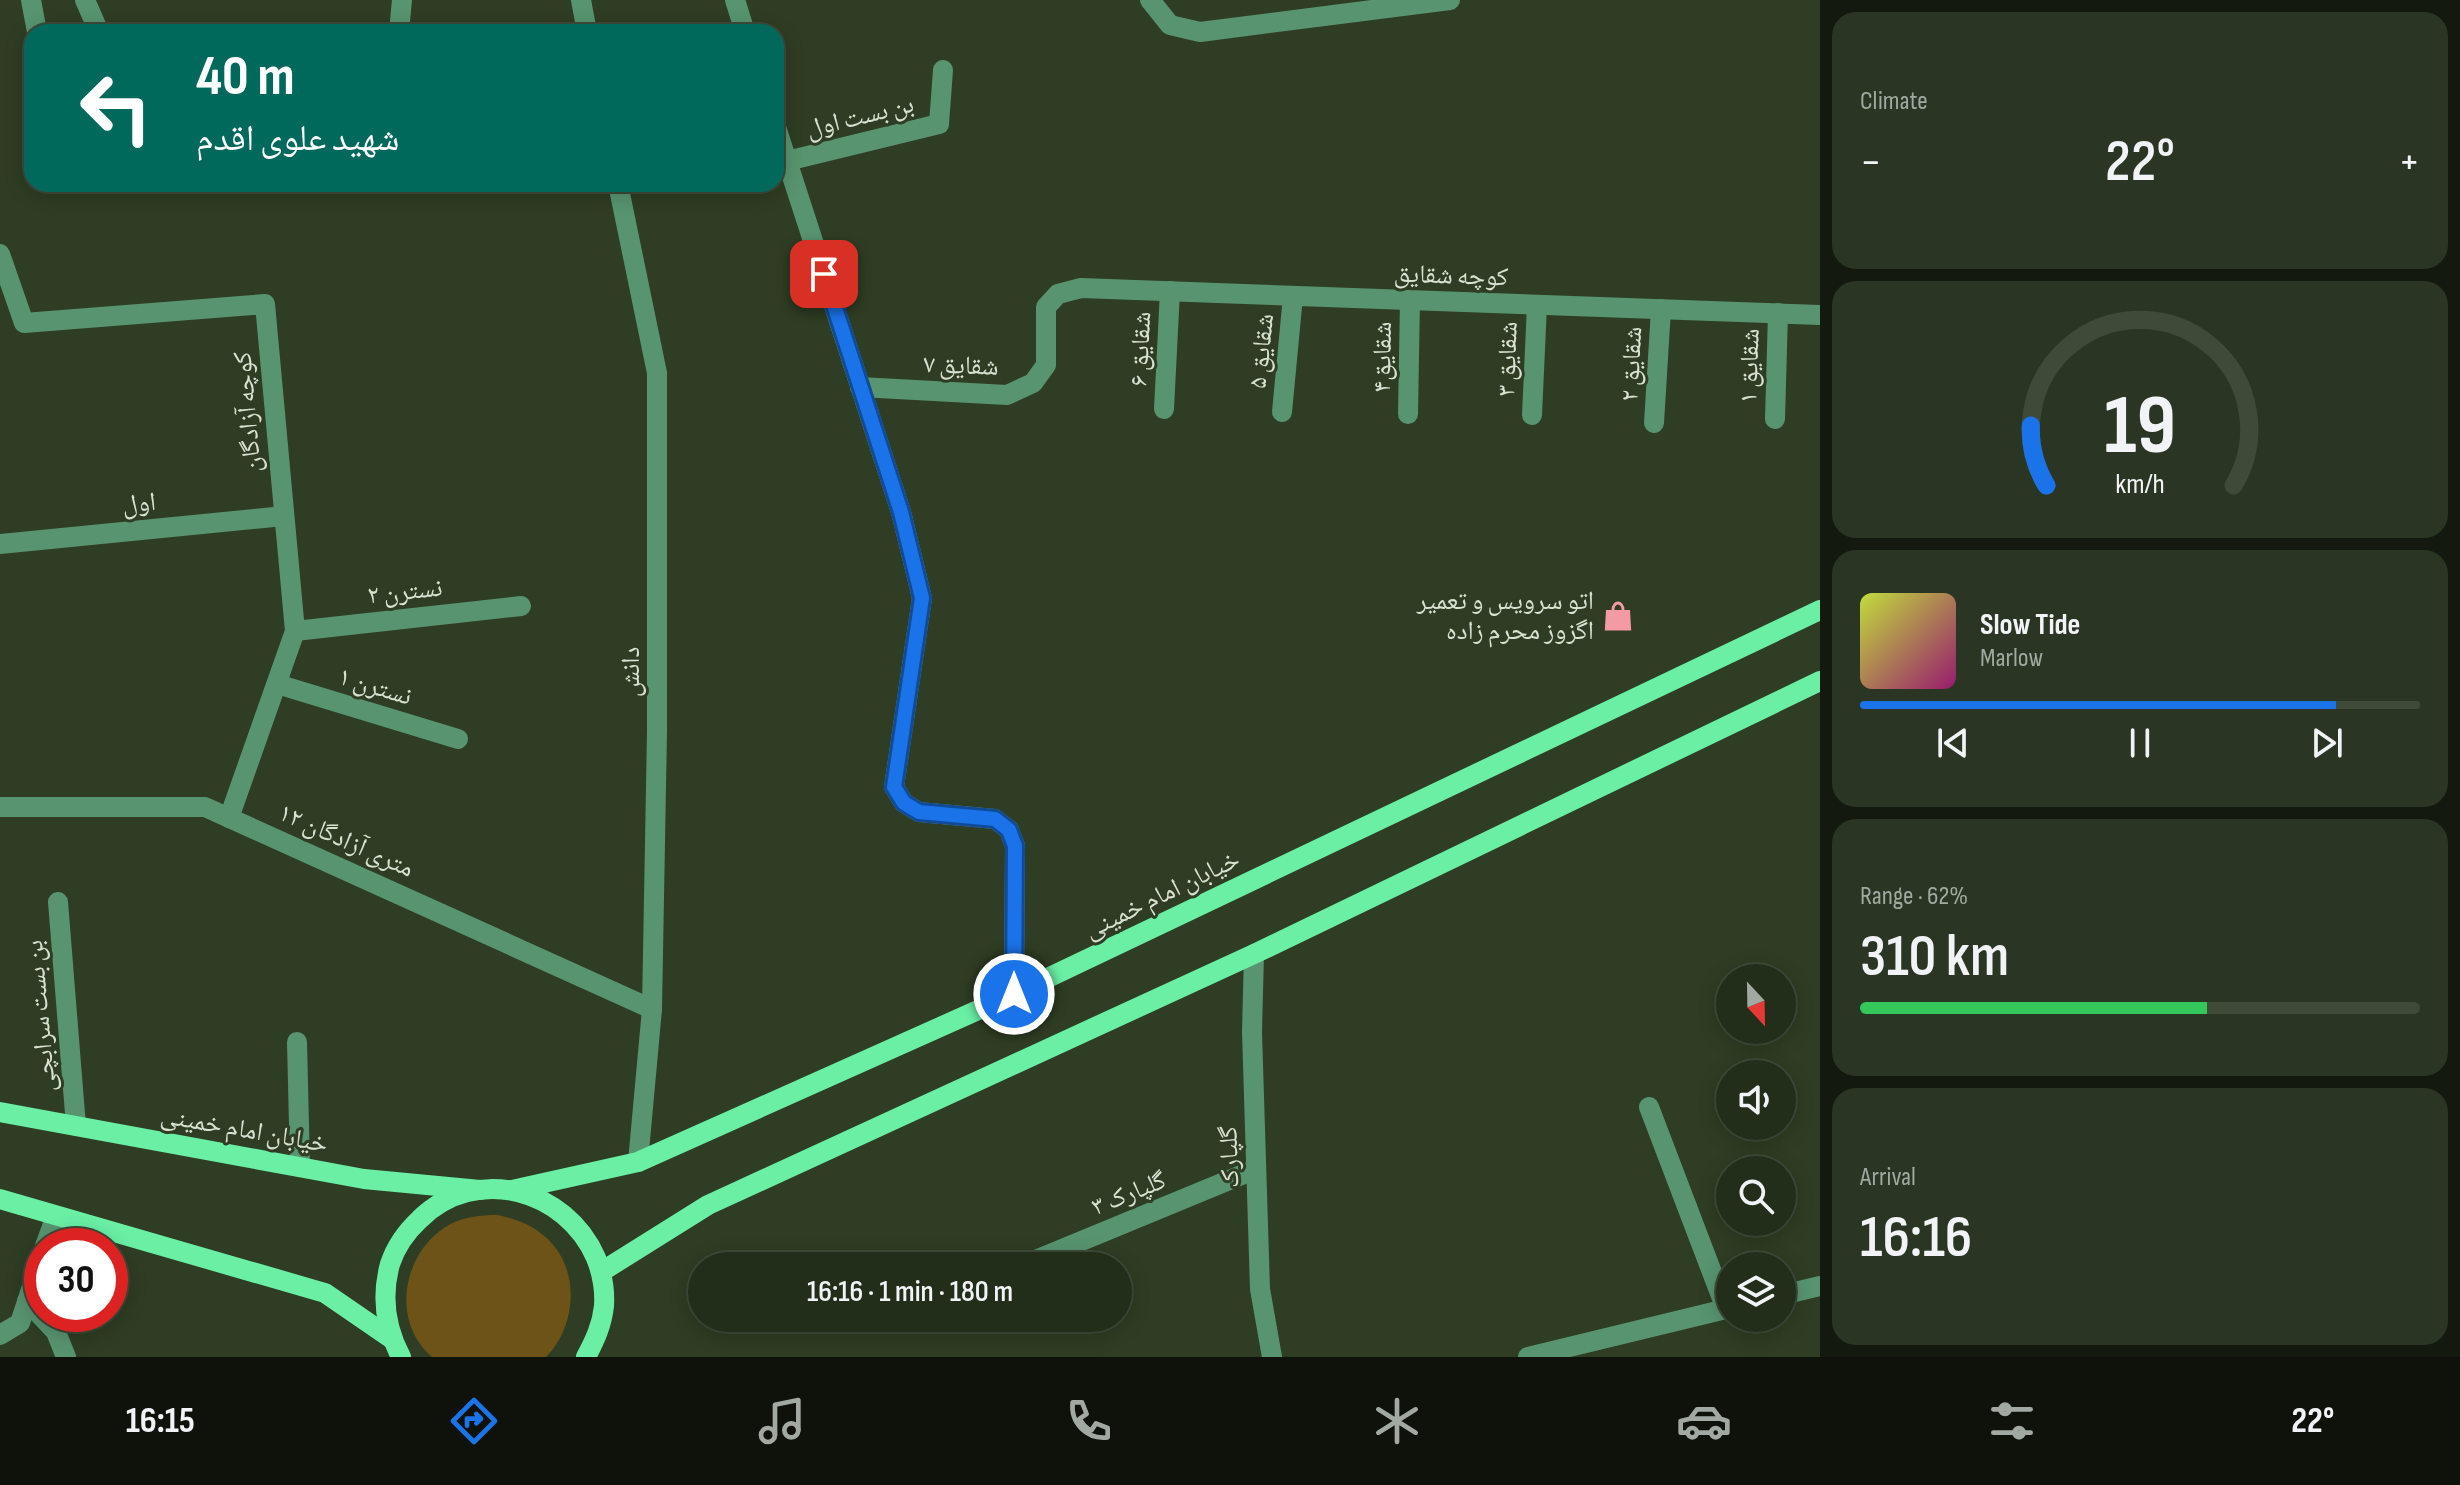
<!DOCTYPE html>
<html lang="en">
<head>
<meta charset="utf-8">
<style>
  body { margin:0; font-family:"Sofia Sans Condensed","Noto Naskh Arabic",sans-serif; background:#2a3623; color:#f1f3f6; height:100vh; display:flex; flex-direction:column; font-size:30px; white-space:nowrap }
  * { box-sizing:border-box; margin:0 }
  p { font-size:26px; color:#a2a8a2 }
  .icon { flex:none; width:44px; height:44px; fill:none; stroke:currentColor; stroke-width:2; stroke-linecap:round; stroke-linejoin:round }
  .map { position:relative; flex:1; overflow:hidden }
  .sheet { display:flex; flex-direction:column; gap:12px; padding:12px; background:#13190e; width:640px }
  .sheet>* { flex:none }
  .guide { position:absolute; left:24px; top:24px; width:760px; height:168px; border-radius:24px; box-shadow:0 4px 20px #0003,0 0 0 2px #3f4a39; background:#00695c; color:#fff; overflow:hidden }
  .needle { width:52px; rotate:158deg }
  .fabs { position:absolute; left:1716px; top:964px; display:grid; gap:16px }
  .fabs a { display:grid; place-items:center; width:80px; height:80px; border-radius:50%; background:#222e1a; box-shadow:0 4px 20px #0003,0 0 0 2px #3f4a39; font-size:40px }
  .speed { position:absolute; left:24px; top:1228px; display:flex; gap:16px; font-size:40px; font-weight:700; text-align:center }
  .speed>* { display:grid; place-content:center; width:104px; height:104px; border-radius:50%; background:#222e1a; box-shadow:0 4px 20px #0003,0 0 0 2px #3f4a39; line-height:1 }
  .speed .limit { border:12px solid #d22; background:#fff; color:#111 }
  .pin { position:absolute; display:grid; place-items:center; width:68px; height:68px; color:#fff; margin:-34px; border-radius:16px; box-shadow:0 4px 12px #0006 }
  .me { position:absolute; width:88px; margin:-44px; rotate:0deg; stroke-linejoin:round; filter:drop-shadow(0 0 6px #0008) }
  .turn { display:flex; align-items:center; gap:28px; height:168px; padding:0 40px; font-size:36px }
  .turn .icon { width:104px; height:104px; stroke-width:2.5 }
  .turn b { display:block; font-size:56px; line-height:68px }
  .big { font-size:60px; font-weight:600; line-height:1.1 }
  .sheet .tile { flex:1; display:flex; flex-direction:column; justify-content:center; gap:12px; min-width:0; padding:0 28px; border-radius:24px; background:#2a3623 }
  .sheet .dial { align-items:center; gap:0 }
  .dial svg { height:208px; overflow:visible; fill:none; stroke:#3f4a39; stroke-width:7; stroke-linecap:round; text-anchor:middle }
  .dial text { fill:#f1f3f6; stroke:none }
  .song { display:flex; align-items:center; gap:24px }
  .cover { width:96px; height:96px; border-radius:12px; background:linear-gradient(135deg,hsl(70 70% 55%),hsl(320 70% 35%)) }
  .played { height:8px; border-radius:4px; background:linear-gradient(90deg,#1a73e8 85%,#3f4a39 85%) }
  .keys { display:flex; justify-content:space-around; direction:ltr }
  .heat { display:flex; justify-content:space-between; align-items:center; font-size:44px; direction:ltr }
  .charge { height:12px; border-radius:6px; background:linear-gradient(90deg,#34c759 62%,#3f4a39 0) }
  .trip { position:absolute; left:688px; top:1252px; width:444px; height:80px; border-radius:40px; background:#222e1a; box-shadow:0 4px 20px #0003,0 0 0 2px #3f4a39; font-weight:600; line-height:80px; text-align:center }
  .tab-bar { display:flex; height:128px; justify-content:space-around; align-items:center; background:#0e120a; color:#a2a8a2 }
  .tab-bar .icon { width:56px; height:56px }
  .tab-bar .current { color:#1a73e8 }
  .tab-bar b { font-size:36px; color:#f1f3f6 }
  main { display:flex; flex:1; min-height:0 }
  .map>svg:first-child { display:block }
  .green { fill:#6d5317 }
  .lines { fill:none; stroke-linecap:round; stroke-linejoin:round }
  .minor { stroke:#589470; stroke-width:20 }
  .major { stroke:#6aefa5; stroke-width:20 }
  .route-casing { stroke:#114b97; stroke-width:20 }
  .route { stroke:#1a73e8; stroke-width:14 }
  .labels { text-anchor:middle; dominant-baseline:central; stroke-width:6; stroke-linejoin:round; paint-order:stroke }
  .street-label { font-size:26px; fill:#d9e2d2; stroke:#2e3d23 }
  .poi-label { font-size:26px; fill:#d9e2d2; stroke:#2e3d23; text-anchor:end }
</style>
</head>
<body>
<main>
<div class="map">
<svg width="1820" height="1357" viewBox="0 0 1820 1357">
  <rect width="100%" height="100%" fill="#2e3d23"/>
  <path class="green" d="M498,1215c17,4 32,9 45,20 38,30 35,90 3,122h-114c-41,-35 -30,-101 12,-129 16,-11 35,-13 54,-13z"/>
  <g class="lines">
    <g class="minor">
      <path d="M31,0l6,32"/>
      <path d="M85,0l14,32"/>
      <path d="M581,0l6,32"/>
      <path d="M735,0l10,32"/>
      <path d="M1150,0l20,25 30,7 250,-32"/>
      <path d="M399,32l3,-32"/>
      <path d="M776,127l125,385 21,86 -28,189 10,16 15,9 76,7 14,11 6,16 -1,148"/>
      <path d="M787,161l152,-37 4,-54"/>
      <path d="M618,184l39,189v358l-5,278 -14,153"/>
      <path d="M0,254l24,69 241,-19 30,327 -66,187"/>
      <path d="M860,387l147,8 26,-12 13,-18v-58l12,-13 23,-6 739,27"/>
      <path d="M1164,409l6,-118"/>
      <path d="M1282,412l11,-116"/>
      <path d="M1408,414l2,-114"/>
      <path d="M1532,415l5,-110"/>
      <path d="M1775,419l3,-106"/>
      <path d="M1654,423l7,-114"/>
      <path d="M0,544l284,-28"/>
      <path d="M295,631l226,-25"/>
      <path d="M277,684l181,55"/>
      <path d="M0,807h205l447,202"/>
      <path d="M58,902l18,224"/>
      <path d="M1254,954l-2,78 8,257 12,68"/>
      <path d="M297,1042l3,125"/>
      <path d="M1649,1107l77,202"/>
      <path d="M45,1246l11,-30"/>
      <path d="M1021,1266l235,-97"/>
      <path d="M1782,1295l38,-9"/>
      <path d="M27,1301l29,31 10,25"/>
      <path d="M0,1335l20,-12 22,-67"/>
      <path d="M1528,1357l202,-49"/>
    </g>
    <g class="major">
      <path d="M0,1112l364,67 116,11"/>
      <path d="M512,1190l126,-28 376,-168 806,-384"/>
      <path d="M0,1199l325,94 67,46"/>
      <path d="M601,1272l107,-67 546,-251 566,-273"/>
      <path d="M401,1357c-16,-30 -20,-60 -11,-93 6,-18 17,-33 30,-45 56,-55 146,-30 176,39 6,15 9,32 8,48 -2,19 -9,34 -18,51"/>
    </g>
  </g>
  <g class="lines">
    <g class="route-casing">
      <path id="route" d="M824,274l77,238 21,86 -28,189 10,16 15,9 76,7 14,11 6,16 -1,148"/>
    </g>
    <use href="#route" class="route"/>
  </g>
  <defs>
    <g id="shop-bare" transform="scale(2.4)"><path d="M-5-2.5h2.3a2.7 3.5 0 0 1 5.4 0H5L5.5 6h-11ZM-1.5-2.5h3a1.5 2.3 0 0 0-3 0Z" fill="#f49aa4" stroke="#2e3d23" stroke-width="2.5" paint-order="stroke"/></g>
  </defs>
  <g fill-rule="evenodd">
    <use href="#shop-bare" x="1618" y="616"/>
  </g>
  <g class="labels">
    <g class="street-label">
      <text transform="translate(860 117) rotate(-14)">بن بست اول</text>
      <text transform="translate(1451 276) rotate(2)">کوچه شقایق</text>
      <text transform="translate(1141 349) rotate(-87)">شقایق ۶</text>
      <text transform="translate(1262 351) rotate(-84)">شقایق ۵</text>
      <text transform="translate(1383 357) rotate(-89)">شقایق۴</text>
      <text transform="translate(1508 359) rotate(-88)">شقایق ۳</text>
      <text transform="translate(1632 364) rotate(-87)">شقایق ۲</text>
      <text transform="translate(961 366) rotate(2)">شقایق ۷</text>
      <text transform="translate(1750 366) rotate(-88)">شقایق ۱</text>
      <text transform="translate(248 412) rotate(-95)">کوچه آزادگان</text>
      <text transform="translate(139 504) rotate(-6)">اول</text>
      <text transform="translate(405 592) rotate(-6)">نسترن ۲</text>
      <text transform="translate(631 672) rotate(-90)">دانش</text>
      <text transform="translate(375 687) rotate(17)">نسترن ۱</text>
      <text transform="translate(346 841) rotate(24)">۱۲ متری آزادگان</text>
      <text transform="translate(1162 895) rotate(-26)">خیابان امام خمینی</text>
      <text transform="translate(41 1016) rotate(-95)">بن بست سرابچی</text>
      <text transform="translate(244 1130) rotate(10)">خیابان امام خمینی</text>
      <text transform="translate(1230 1157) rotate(-92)">گلپارک</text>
      <text transform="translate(1129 1194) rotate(-22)">گلپارک ۳</text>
    </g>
    <g class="poi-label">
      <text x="1594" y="601">اتو سرویس و تعمیر<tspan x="1594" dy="30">اگزوز محرم زاده</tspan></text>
    </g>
  </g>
</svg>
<div class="fabs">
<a><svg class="needle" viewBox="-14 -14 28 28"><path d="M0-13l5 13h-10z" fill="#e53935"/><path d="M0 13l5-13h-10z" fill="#a2a8a2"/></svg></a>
<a><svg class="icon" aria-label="sound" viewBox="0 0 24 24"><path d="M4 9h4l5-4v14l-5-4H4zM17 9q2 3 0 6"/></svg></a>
<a><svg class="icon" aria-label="search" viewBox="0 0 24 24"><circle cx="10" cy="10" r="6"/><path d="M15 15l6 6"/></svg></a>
<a><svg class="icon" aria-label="layers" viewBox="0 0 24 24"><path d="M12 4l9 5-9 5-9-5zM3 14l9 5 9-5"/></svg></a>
</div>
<div class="speed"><div class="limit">30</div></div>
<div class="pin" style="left:824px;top:274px;background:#d93025"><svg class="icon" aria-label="arrive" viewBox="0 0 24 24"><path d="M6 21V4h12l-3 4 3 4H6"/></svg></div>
<svg class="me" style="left:1014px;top:994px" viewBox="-20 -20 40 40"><circle r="17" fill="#1a73e8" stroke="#fff" stroke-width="3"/><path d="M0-11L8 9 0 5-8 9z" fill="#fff"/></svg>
<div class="trip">16:16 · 1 min · 180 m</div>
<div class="guide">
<div class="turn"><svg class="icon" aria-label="left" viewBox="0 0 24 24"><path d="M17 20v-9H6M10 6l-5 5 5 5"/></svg><div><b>40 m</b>شهید علوی اقدم</div></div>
</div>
</div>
<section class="sheet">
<div class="tile"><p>Climate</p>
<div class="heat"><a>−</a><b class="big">22°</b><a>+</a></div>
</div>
<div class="tile dial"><svg viewBox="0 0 100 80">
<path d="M14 69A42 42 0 1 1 86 69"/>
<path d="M14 69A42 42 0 0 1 8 46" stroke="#1a73e8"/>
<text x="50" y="56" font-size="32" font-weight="700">19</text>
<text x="50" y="72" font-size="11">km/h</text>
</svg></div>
<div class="tile">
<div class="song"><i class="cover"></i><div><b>Slow Tide</b><p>Marlow</p></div></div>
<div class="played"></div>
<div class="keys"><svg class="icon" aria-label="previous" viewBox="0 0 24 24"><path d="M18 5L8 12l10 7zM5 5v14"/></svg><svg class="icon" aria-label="pause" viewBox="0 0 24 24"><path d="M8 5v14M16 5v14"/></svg><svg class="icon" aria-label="next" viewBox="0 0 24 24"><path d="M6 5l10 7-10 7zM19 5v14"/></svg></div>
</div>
<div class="tile"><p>Range · 62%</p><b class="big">310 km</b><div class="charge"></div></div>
<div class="tile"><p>Arrival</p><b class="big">16:16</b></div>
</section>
</main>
<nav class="tab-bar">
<b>16:15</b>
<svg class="icon current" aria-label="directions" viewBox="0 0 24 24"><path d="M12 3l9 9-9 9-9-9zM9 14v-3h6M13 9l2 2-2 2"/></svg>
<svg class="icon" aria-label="music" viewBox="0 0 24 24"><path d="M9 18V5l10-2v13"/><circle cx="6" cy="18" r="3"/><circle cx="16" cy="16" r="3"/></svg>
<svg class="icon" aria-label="phone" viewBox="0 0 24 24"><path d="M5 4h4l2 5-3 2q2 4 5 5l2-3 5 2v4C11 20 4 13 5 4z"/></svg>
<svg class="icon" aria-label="climate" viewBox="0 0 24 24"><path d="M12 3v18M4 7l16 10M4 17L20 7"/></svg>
<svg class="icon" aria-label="car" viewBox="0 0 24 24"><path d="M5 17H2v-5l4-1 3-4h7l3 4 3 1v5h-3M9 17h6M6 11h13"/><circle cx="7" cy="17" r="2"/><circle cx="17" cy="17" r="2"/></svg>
<svg class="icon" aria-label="filters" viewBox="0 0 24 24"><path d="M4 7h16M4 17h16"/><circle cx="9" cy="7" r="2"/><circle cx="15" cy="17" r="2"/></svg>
<b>22°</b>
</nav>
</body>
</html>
